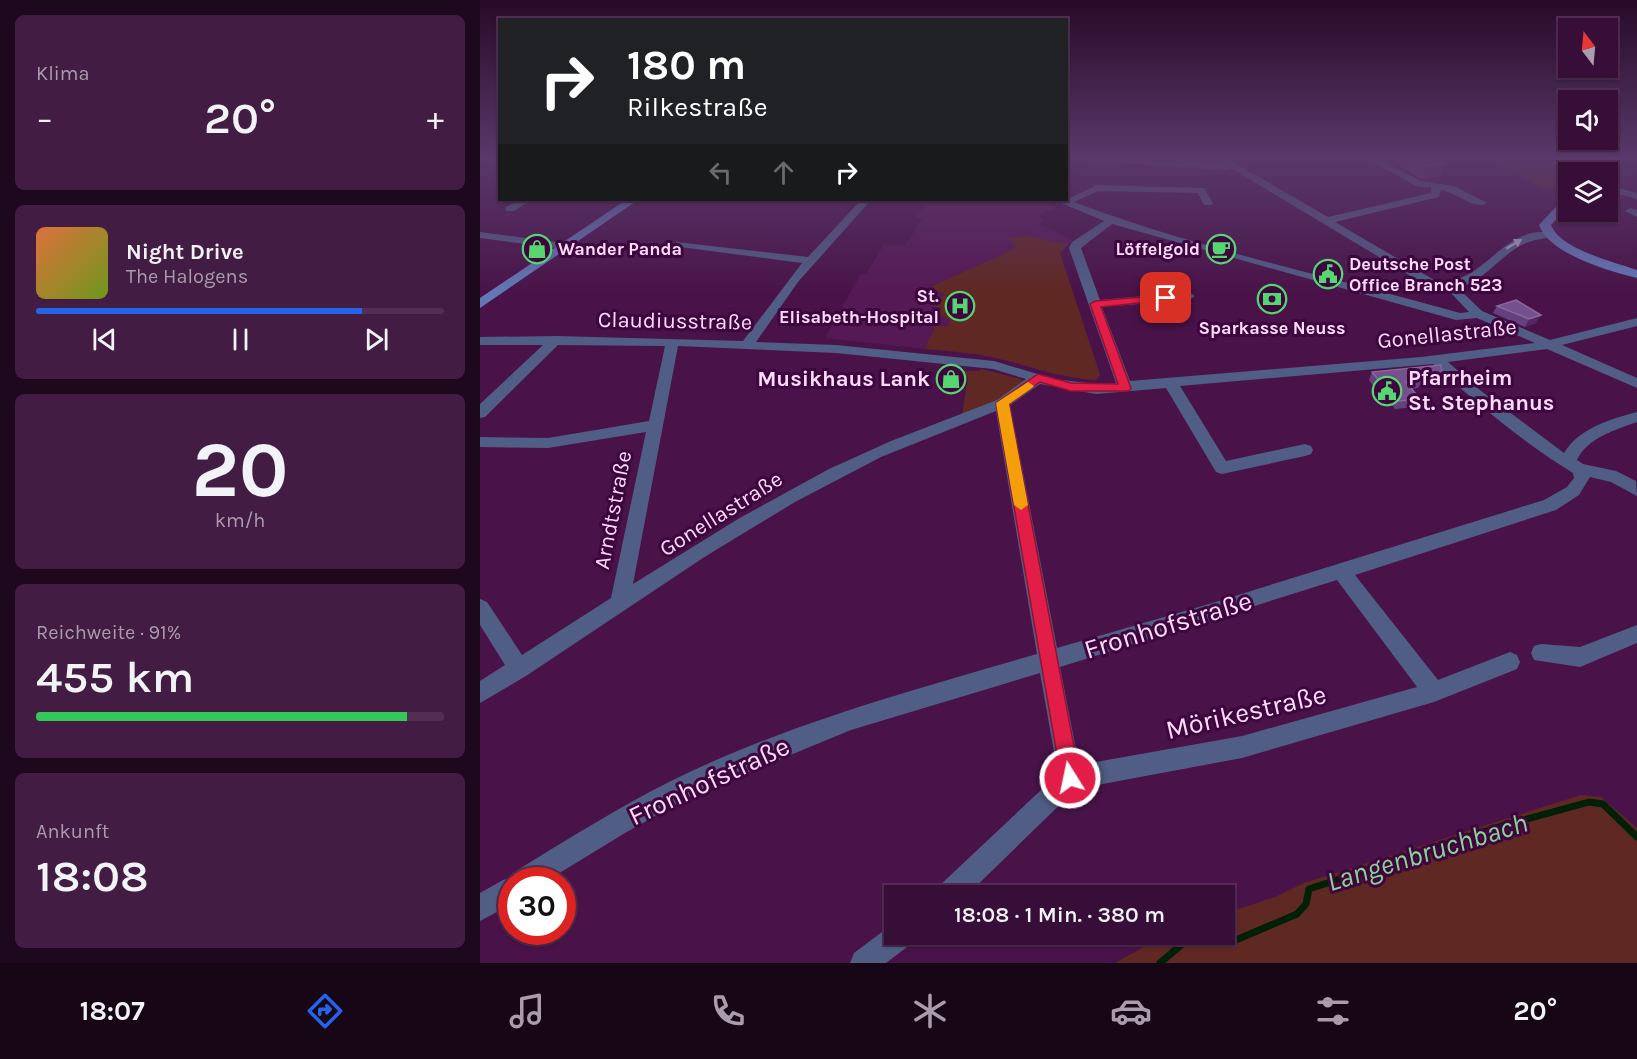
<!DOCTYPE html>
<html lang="de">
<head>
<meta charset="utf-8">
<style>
  body { margin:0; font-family:Karla,sans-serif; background:#421c42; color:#f1f3f6; height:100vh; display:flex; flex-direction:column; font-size:22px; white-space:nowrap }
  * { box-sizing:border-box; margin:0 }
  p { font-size:20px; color:#aa9cad }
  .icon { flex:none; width:33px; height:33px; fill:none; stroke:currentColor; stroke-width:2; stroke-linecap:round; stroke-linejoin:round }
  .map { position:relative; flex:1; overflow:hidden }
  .sheet { display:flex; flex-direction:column; gap:15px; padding:15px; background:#1e081e; width:480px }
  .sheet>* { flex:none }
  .hud { position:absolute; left:18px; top:18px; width:570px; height:183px; border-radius:0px; box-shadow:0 2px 4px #0004,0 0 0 2px #512e52; background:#202124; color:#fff; overflow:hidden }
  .needle { width:39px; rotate:344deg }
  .tools { position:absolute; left:1078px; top:18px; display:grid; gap:12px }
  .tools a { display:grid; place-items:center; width:60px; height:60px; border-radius:0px; background:#370e37; box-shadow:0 2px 4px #0004,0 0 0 2px #512e52; font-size:30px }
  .speed { position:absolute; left:18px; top:867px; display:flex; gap:12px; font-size:30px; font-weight:700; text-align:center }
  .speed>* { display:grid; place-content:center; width:78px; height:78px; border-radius:50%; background:#370e37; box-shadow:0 2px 4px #0004,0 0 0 2px #512e52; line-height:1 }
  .speed .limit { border:9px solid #d22; background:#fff; color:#111 }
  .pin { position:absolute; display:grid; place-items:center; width:51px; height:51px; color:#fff; margin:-26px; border-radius:12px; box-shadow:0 3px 9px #0006 }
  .me { position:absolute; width:66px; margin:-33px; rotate:350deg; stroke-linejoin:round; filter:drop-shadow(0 0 4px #0008) }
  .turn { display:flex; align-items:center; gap:21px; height:126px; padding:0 30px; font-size:27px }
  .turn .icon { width:78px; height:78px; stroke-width:2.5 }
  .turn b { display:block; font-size:42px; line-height:51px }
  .lanes { display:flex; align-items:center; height:57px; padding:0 30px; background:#0003; justify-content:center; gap:30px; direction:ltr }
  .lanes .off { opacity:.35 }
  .big { font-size:45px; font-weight:600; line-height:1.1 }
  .sheet .card { flex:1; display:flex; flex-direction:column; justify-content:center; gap:9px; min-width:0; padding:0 21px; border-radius:9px; background:#421c42 }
  .sheet .dial { align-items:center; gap:0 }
  .dial b { font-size:78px; line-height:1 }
  .song { display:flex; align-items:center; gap:18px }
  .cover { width:72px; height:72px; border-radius:9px; background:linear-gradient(135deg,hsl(20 70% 55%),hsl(80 70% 35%)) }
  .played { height:6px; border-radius:3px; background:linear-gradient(90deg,#2563eb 80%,#512e52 80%) }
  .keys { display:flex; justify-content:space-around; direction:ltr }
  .heat { display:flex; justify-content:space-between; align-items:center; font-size:33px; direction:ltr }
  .charge { height:9px; border-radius:4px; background:linear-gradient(90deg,#34c759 91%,#512e52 0) }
  .trip { position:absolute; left:404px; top:885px; width:351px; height:60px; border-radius:0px; background:#370e37; box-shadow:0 2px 4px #0004,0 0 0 2px #512e52; font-weight:600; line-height:60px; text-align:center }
  .tabs { display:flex; height:96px; justify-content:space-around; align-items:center; background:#160616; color:#aa9cad }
  .tabs .icon { width:42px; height:42px }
  .tabs .selected { color:#2563eb }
  .tabs b { font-size:27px; color:#f1f3f6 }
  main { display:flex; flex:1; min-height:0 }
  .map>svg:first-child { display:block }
  .built { fill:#551955 }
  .green { fill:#5f2822 }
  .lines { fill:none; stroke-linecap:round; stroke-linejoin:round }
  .stream { stroke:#002106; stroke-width:7 }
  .street { fill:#505e85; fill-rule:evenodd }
  .secondary { fill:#6278b5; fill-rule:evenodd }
  .wall { fill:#64417e }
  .shaded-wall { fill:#522763 }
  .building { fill:#74518c; stroke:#8a679d; stroke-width:1.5 }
  .oneway { fill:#afa3c6 }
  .route { fill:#e11d48; stroke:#92132f; stroke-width:1.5 }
  .slow { fill:#f59e0b }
  .labels { text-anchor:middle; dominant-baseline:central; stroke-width:6; stroke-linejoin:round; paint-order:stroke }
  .far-poi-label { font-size:18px; font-weight:bold; fill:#fddcfb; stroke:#3e063e; text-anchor:start }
  .street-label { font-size:22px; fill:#fddcfb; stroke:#3e063e }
  .poi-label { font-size:22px; font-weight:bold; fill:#fddcfb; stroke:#3e063e; text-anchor:start }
  .near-street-label { font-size:27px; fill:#fddcfb; stroke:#3e063e }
  .near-water-label { font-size:28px; font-style:italic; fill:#8cd496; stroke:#3e063e }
</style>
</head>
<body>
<main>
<section class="sheet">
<div class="card"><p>Klima</p>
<div class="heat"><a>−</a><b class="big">20°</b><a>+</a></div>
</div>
<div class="card">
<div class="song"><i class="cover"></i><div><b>Night Drive</b><p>The Halogens</p></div></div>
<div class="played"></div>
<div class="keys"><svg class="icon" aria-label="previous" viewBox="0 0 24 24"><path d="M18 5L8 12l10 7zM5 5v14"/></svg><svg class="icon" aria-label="pause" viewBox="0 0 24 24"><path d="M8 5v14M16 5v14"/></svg><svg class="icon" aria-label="next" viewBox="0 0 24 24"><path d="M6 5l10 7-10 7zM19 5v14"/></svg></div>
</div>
<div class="card dial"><b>20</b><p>km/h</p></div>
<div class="card"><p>Reichweite · 91%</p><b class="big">455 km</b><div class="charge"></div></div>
<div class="card"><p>Ankunft</p><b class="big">18:08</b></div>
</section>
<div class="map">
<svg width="1157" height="963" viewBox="0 0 1157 963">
  <rect width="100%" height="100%" fill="#491349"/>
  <path class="built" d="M449,200h109l18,7 -18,9 5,5 -5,3 35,16 -13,13 40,122 -4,5 -43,-6 -48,-14 -32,-6 -148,-16 36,-64h5l18,-30 21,2 17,-27 -6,-2z"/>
  <g class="green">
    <path d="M1005,158h105l-14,14h-7l-1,12 -23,5z"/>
    <path d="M547,236l41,8 -8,9 40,122 -4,5c-32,-1 -61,-13 -92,-20 -26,-7 -53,-9 -79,-11l11,-24 12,2 2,-7 -13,-7 4,-4 -11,-7 15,-7 -15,-8 87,-39 -9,-10z"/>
    <path d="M501,369l40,10 2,4 -21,16 -40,16 6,-37 -10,-7h21z"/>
    <path d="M1101,795l20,2 36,31v135h-522l50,-28 59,-1v-20l51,-17 29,-14z"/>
  </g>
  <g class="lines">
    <path class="stream" d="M680,963l27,-23 13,-4 31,6 66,-28 9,-10 3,-15 193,-63 87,-24 14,2 34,33"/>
    <g class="street">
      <path d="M609,158h43l92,6 -8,-6h10l102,59 103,-24v-5l-15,-2 -50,-28h11l44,23 33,5 33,17c-11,8 -33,-12 -46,-13l-2,7 -104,25 101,59c48,6 66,-57 115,-48v4c-12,3 -22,3 -33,10 -21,13 -35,34 -60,41l24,23 68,29 87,-22v8l-75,19 75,33v10l-90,-39 -99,13 33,29 83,62c15,-25 47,-34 73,-41v10c-22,8 -50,16 -60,38l6,4 33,7 20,10 1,15 -26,-14 -21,-5 -11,18 -23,15 -201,65 83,105 72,-28 7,3 3,7 -3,7 -83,33 -192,56 -166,31 -110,107h-32l4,-9 120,-113 -18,-101 -189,57 -160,66 -66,37 -77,47h-36v24l-32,17v-28l23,-13 11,-3 2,-6c52,-32 103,-64 157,-91 116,-57 241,-90 364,-126l-41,-243 -115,46 -86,45 -89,54 -180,120 -46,27v-22l25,-16 -25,-40v-26l7,3 35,53 89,-57 35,-166 -98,16 -68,-1v-10l68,1 101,-17 16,-75 -107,-1 -73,72 -5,1v-14l63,-59h-63v-8l76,-1 187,5 59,-78 -122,-16 -4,-1v-4l132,15 53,-57h10l-73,82 -42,60 80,3 158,16 60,18 42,5 20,-1 -47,-135 3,-6 32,-21 -50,-21h12l31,-15 107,3 9,15 -1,2h-8l-6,-12 -100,-2 -24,11c125,47 257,75 386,111l9,-1 -22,-23 -18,-2 -198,-119 -6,2 -132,-9zM632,224l344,96 21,-2 58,25 -114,14 -291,24 -28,-74 87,-7 6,-4 -6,-4 -89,8 -19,-52zM198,346l158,7 157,16 33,10 -29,21 -106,41 -62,28 -91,50 -105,65zM953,364c44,39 89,78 140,109l1,5 -7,9 -23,13 -335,104 -152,44 -47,-243 30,-21 56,10 70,-6 50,84 6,2 83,-18 6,-2 2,-4 -2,-4 -6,-2 -79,17 -46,-75zM857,580l80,107 -175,49 -163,29 -19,-98z"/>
      <path d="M1128,185l29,8v6l-29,-8z"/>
      <path d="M40,200h11l-17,11h-8v-4z"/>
      <path d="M1150,208l7,2v7l-12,-6z"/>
      <path d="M0,232l84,11 6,3 -6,3 -84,-11z"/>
      <path d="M1157,625v18l-57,24 -46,-7 -3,-7 3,-7 7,-2 39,3z"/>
      <path d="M414,923v11h20l-3,10 -25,19h-36l4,-10z"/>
    </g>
    <g class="secondary">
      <path d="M1116,158h10l-14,14h-10z"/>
      <path d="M1089,196v10l-18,19c9,24 63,37 86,45v8c-28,-7 -88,-24 -98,-53l26,-28z"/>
      <path d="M146,200h12l-158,108v-10z"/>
    </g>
  </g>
  <g class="wall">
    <path d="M907,158h50l8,5 -5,13 -18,3z"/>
    <path d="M1036,300l20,23 -11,4 -32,-14 4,-7z"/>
    <path d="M892,372l66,10 -18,3 -2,3 -6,1 8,10 -5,8 -20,2 -13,-17h-4l-9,-12z"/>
  </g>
  <g class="shaded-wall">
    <path d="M965,163l-5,13 -18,3 5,-13z"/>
    <path d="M1061,315l-5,8 -11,4 4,-8z"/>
    <path d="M962,374l-4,8 -18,3 2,-4 -2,-3z"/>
  </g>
  <g class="building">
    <path d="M933,158h24l8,5 -18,3z"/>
    <path d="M1036,300l25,15 -12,4 -32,-13z"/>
    <path d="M961,365l1,9 -22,4 2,3 -16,1 14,17 -21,2 -13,-17h-4l-10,-12z"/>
  </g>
  <defs><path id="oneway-solid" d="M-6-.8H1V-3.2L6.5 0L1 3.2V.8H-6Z" transform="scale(1.5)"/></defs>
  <use class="oneway" href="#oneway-solid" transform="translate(1034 244) rotate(-31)"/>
  <linearGradient id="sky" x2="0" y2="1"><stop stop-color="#280a28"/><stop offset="0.54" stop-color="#59396a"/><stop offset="1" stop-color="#59396a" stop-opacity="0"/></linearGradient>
  <rect width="1157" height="293" fill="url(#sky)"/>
  <path class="route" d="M686,295l3,1v4l-68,7 30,81 -2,3h-58l-31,-9 -31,22 71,374 -3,7 -7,3 -7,-3 -2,-7 -65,-375 42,-29 33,9 47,1 -28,-80 5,-3z"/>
  <path class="slow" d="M548,382l6,4 -2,2 -23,16 19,101 -7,5 -7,-5 -18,-102z"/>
  <defs>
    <g id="shop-ring" transform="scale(1.5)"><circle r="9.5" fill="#3e063e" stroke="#55d671" stroke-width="1.5"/><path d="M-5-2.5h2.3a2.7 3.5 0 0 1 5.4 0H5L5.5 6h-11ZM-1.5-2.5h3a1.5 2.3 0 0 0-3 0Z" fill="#55d671"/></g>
    <g id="cafe-ring" transform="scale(1.5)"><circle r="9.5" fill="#3e063e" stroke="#55d671" stroke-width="1.5"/><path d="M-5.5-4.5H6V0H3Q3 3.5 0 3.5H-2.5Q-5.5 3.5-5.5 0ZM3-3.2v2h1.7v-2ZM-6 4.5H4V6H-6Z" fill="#55d671"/></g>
    <g id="civic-ring" transform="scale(1.5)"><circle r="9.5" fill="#3e063e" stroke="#55d671" stroke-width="1.5"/><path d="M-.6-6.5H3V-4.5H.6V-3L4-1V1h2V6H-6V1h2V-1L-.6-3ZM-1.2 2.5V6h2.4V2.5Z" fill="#55d671"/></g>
    <g id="bank-ring" transform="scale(1.5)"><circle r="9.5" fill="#3e063e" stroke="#55d671" stroke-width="1.5"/><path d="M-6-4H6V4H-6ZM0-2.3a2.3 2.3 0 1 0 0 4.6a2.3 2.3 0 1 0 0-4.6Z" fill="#55d671"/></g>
    <g id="hospital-ring" transform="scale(1.5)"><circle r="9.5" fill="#3e063e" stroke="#55d671" stroke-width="1.5"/><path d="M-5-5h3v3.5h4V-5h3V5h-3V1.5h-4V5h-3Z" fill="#55d671"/></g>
  </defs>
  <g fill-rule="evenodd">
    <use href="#shop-ring" x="57" y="249"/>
    <use href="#cafe-ring" x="741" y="249"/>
    <use href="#civic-ring" x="848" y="274"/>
    <use href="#bank-ring" x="792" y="299"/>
    <use href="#hospital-ring" x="480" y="306"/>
    <use href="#shop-ring" x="471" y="379"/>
    <use href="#civic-ring" x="907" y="391"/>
  </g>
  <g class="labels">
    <g class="far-poi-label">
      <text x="78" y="249">Wander Panda</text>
      <text x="720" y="249" text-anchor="end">Löffelgold</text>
      <text x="869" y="264">Deutsche Post<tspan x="869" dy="21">Office Branch 523</tspan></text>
      <text x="459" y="296" text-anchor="end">St.<tspan x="459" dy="21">Elisabeth-Hospital</tspan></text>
      <text x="792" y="328" text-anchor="middle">Sparkasse Neuss</text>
    </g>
    <g class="street-label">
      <text transform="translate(195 321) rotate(1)">Claudiusstraße</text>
      <text transform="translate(967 334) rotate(-6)">Gonellastraße</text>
      <text transform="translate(133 510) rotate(-79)">Arndtstraße</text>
      <text transform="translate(241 514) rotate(-32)">Gonellastraße</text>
    </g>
    <g class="poi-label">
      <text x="928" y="378">Pfarrheim<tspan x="928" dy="25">St. Stephanus</tspan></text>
      <text x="450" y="379" text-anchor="end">Musikhaus Lank</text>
    </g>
    <g class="near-street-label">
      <text transform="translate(688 625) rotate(-17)">Fronhofstraße</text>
      <text transform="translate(766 712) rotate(-13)">Mörikestraße</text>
      <text transform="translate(229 781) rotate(-25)">Fronhofstraße</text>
    </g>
    <g class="near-water-label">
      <text transform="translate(947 852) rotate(-17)">Langenbruchbach</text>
    </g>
  </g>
</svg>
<div class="tools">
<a><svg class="needle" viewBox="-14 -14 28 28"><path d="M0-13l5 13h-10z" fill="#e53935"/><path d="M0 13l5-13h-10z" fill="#aa9cad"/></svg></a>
<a><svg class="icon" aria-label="sound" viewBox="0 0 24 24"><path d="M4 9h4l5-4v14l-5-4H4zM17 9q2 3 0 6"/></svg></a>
<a><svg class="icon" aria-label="layers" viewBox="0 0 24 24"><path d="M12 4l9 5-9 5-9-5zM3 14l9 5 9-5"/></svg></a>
</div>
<div class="speed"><div class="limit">30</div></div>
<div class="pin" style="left:686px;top:298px;background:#d93025"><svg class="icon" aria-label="arrive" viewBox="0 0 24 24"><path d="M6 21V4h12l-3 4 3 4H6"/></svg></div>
<svg class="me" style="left:590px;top:778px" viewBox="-20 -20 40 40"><circle r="17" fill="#e11d48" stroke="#fff" stroke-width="3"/><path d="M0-11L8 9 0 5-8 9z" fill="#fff"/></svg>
<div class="trip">18:08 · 1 Min. · 380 m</div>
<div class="hud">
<div class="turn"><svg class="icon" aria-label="right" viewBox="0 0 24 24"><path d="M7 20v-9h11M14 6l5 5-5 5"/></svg><div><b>180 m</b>Rilkestraße</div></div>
<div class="lanes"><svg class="icon off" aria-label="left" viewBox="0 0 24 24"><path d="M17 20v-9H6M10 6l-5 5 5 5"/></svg><svg class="icon off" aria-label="ahead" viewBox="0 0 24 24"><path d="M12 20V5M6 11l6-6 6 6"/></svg><svg class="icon" aria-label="right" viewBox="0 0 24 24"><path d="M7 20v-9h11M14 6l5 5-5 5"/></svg></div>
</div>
</div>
</main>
<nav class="tabs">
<b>18:07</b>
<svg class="icon selected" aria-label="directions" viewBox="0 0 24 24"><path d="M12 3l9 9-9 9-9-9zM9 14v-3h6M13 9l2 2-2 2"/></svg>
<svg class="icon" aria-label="music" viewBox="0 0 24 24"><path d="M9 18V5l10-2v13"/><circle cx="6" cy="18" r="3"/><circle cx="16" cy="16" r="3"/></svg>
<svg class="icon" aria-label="phone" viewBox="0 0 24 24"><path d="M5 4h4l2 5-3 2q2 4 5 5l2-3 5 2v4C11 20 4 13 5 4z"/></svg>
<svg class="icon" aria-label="climate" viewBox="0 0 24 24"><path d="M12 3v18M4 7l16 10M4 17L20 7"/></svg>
<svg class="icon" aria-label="car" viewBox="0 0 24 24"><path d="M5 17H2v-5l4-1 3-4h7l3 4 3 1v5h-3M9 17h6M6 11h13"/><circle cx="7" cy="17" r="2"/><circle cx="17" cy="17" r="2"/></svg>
<svg class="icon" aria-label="filters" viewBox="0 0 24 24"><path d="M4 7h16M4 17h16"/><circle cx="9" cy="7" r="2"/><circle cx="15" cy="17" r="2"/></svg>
<b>20°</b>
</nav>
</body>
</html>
